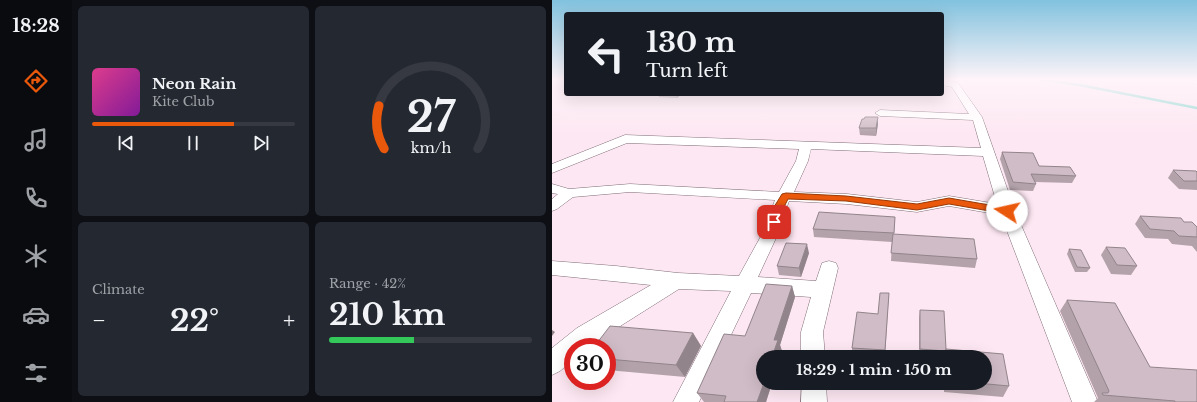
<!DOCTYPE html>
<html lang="en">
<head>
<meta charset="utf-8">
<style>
  body { margin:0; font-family:"Libre Baskerville",serif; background:#242831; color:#f1f3f6; height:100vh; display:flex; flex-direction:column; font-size:15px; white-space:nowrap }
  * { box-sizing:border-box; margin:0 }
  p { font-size:13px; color:#9ea1a6 }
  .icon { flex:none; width:22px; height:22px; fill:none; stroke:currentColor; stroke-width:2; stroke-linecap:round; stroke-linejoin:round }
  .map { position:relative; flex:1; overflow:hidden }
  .sheet { display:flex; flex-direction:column; gap:6px; padding:6px; background:#0d0f14; width:480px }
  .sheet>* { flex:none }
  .top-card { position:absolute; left:12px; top:12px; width:380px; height:84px; border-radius:4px; box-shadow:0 4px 16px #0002; background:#171b24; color:#f1f3f6; overflow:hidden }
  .speed { position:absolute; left:12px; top:338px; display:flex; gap:8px; font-size:20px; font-weight:700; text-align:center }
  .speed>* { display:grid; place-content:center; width:52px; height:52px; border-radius:50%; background:#171b24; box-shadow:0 4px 16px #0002; line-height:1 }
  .speed .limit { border:6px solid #d22; background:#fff; color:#111 }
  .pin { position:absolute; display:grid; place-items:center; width:34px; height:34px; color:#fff; margin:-17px; border-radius:8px; box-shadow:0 2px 6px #0006 }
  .me { position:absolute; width:44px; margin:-22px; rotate:280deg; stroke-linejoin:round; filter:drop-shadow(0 0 3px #0008) }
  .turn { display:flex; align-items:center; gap:14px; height:84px; padding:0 16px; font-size:18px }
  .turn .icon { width:52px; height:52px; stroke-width:2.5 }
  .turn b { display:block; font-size:28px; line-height:34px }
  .big { font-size:30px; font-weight:700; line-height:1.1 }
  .sheet .widget { flex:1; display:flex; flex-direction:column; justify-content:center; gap:6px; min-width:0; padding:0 14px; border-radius:6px; background:#242831 }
  .sheet .dial { align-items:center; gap:0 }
  .dial svg { height:104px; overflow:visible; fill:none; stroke:#363941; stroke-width:7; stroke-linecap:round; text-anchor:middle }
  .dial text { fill:#f1f3f6; stroke:none }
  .song { display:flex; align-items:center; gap:12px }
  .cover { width:48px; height:48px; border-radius:6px; background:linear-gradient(135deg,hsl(330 70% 55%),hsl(290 70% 35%)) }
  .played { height:4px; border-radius:2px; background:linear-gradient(90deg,#ea580c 70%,#363941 70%) }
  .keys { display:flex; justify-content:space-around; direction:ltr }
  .heat { display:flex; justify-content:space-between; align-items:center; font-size:22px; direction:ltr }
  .charge { height:6px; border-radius:3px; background:linear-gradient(90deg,#34c759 42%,#363941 0) }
  .sheet .tiles { flex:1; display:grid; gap:6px; grid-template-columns:repeat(2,1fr) }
  .trip { position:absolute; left:204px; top:350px; width:236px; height:40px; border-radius:20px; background:#171b24; box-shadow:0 4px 16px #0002; font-weight:700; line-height:40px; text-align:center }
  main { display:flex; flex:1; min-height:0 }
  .tabs { display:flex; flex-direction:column; width:72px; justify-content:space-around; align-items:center; background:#090b0e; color:#9ea1a6 }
  .tabs .icon { width:28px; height:28px }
  .tabs .selected { color:#ea580c }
  .tabs b { font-size:18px; color:#f1f3f6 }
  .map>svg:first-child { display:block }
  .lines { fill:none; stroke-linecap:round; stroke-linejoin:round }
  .stream { stroke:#88d8d0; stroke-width:2.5 }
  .minor-casing { stroke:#7f6d76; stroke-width:1 }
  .minor { fill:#fff; fill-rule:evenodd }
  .wall { fill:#b3a2aa }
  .shaded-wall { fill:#92848b }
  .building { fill:#d0bcc6; stroke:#92848b }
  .route { fill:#ea580c; stroke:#983908 }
</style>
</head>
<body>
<main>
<nav class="tabs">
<b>18:28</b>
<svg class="icon selected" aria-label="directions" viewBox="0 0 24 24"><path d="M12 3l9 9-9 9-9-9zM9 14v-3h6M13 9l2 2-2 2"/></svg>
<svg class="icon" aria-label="music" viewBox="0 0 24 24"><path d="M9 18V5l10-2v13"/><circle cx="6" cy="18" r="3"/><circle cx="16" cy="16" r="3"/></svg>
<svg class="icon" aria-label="phone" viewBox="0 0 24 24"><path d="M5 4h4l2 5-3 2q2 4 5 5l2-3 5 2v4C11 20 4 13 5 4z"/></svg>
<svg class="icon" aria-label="climate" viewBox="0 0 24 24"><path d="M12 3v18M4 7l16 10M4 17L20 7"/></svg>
<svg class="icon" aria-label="car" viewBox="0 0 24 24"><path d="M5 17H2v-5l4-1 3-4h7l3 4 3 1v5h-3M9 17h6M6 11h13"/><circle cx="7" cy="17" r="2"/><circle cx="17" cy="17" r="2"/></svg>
<svg class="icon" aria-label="filters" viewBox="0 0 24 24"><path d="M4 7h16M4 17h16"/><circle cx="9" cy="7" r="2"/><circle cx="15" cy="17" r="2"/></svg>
</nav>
<section class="sheet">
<div class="tiles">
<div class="widget">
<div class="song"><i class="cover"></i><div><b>Neon Rain</b><p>Kite Club</p></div></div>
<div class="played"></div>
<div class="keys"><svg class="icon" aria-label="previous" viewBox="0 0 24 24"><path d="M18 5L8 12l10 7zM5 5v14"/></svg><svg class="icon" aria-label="pause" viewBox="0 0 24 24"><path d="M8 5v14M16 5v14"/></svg><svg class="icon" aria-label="next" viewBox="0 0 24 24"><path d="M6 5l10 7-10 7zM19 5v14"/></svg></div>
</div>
<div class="widget dial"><svg viewBox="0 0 100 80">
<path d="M14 69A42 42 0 1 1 86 69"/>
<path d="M14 69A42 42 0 0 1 10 36" stroke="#ea580c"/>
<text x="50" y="56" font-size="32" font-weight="700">27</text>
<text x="50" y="72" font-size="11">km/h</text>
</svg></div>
<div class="widget"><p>Climate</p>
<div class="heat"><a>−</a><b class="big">22°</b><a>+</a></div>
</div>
<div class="widget"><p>Range · 42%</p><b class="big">210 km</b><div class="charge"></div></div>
</div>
</section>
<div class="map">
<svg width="645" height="402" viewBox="0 0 645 402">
  <rect width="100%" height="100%" fill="#fde7f2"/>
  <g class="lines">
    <path class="stream" d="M486,79l42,6 117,23"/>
    <g class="minor-casing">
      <g id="minor">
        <path d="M390,79l16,4 24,34 33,94 83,191h-26l-71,-187 -52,-9 -32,6 -70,-8 -58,-3 -12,35 -19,41 58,4 6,-18 7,-2 7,2 2,5 -15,64 2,25h-24v-25l10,-35 -60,-4 -52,109h-26l58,-111 -52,-2 -92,58h-14v13l-13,11 -8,4v-27l25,-20 74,-43 -99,-10v-14l64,5 62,7 61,3 22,-40 14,-36 -145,-8 -57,5 -16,12 -5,2v-12l6,-5 -6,-1v-9l17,5 61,-5 149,8 17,-31 3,-12 -172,-6 -75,30v-9l73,-29 356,13 -8,-28 -93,-4 -5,-3 5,-3 89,4 -17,-27 -10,-2zM259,149l172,7 14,48 -48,-8 -32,6 -70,-8 -53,-2 14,-31z"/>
        <path d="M250,383h24l1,19h-26z"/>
      </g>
    </g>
    <use href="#minor" class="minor"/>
  </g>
  <g class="wall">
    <path d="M106,94h24l-5,4 -18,-1z"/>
    <path d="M326,117v7l-2,12 -16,-1 -1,-7 5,-9z"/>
    <path d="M450,152l37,14 37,10 -4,7 -37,-1 1,2 -3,7 -23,-1 -10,-31z"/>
    <path d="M621,170l24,2v18l-18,-1 -11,-11z"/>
    <path d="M588,216l44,6 13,5v25l-5,-6 -20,-2 -4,-5 -23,-1 -10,-14z"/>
    <path d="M343,217l-1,17 83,25 -2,9 -84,-7 1,-19 -78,-5 -1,-8z"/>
    <path d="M554,247l31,19 -6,9 -20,-1 -10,-19z"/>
    <path d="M517,249l21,19 -3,4h-12l-8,-18z"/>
    <path d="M257,253l-8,24 -22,-2 -2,-9z"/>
    <path d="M240,286l3,11 -15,48 2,6 -16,51h-62l-7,-9z"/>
    <path d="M337,293l-4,64h-16l-17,-1v-8l26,-34z"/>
    <path d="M515,300l83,67 47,35h-103l4,-4 -38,-87z"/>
    <path d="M368,310l26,39 63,37 -6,11 -59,-5v-9h41l-39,-26h-27v-39z"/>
    <path d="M141,333l8,13 -16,31 -78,-7v-23z"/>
  </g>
  <g class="shaded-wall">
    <path d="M124,94h6l-5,4z"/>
    <path d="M326,117v7l-2,12v-8z"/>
    <path d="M255,244l2,9 -8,24 -2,-9z"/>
    <path d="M240,286l3,11 -15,48 2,6 -2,6h-8l2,-17z"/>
    <path d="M0,330l3,2 -3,4z"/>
    <path d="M141,333l8,13 -16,31 -9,-12z"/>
    <path d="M212,383h8l-6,19h-9z"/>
  </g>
  <g class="building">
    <path d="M313,117h13l-2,11h-17l3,-9h2z"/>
    <path d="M450,152l31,1 6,13 31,1 6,9 -45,-2 5,10 -23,-2z"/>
    <path d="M621,170l23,1 1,1v9h-13z"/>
    <path d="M267,212l76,5 -1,16 -81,-4z"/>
    <path d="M588,216l41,2 3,4h8l5,5v10l-18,-1 -5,-5 -24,-2z"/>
    <path d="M341,234l81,5 3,20 -86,-6z"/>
    <path d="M234,243l21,1 -8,24 -22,-2z"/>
    <path d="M554,247l19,1 12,18 -20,-1z"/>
    <path d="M517,249l12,1 9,18 -13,-1z"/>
    <path d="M214,284l26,2 -18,54h4l-6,17h-9v26h1l-7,19h-33l2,-6 -29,-3 27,-59 21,2z"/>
    <path d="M328,293h9l-4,57 -33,-2 5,-36 21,2z"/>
    <path d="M515,300l48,3 35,64 47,3v32h-22v-1l-72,-6 -1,-2h6l1,-2z"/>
    <path d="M368,310l24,1 2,38 -1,2 -25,-2z"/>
    <path d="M58,326l83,7 -17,32 -69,-6v-12h-13z"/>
    <path d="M394,349l57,5 6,32 -32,-3h8v-26h-39z"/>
  </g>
  <linearGradient id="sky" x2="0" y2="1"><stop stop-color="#81c2de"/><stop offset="0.59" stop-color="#fef4f9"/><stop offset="1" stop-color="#fef4f9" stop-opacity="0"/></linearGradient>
  <rect width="645" height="135" fill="url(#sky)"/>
  <path class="route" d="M234,193l60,3 71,8 32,-6 58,10 4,3 -4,3 -58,-10 -32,6 -71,-9 -58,-2 -4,8 -7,17h-6l-2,-2 5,-15 8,-13z"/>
</svg>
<div class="speed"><div class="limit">30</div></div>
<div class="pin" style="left:222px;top:222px;background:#d93025"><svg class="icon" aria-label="arrive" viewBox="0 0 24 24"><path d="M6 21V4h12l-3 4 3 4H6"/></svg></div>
<svg class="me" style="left:455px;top:211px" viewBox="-20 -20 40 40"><circle r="19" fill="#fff"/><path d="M0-13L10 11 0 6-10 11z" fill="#ea580c"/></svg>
<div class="trip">18:29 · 1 min · 150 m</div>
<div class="top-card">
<div class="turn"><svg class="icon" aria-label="left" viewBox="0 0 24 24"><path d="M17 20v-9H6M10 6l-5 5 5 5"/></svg><div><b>130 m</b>Turn left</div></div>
</div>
</div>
</main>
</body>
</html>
